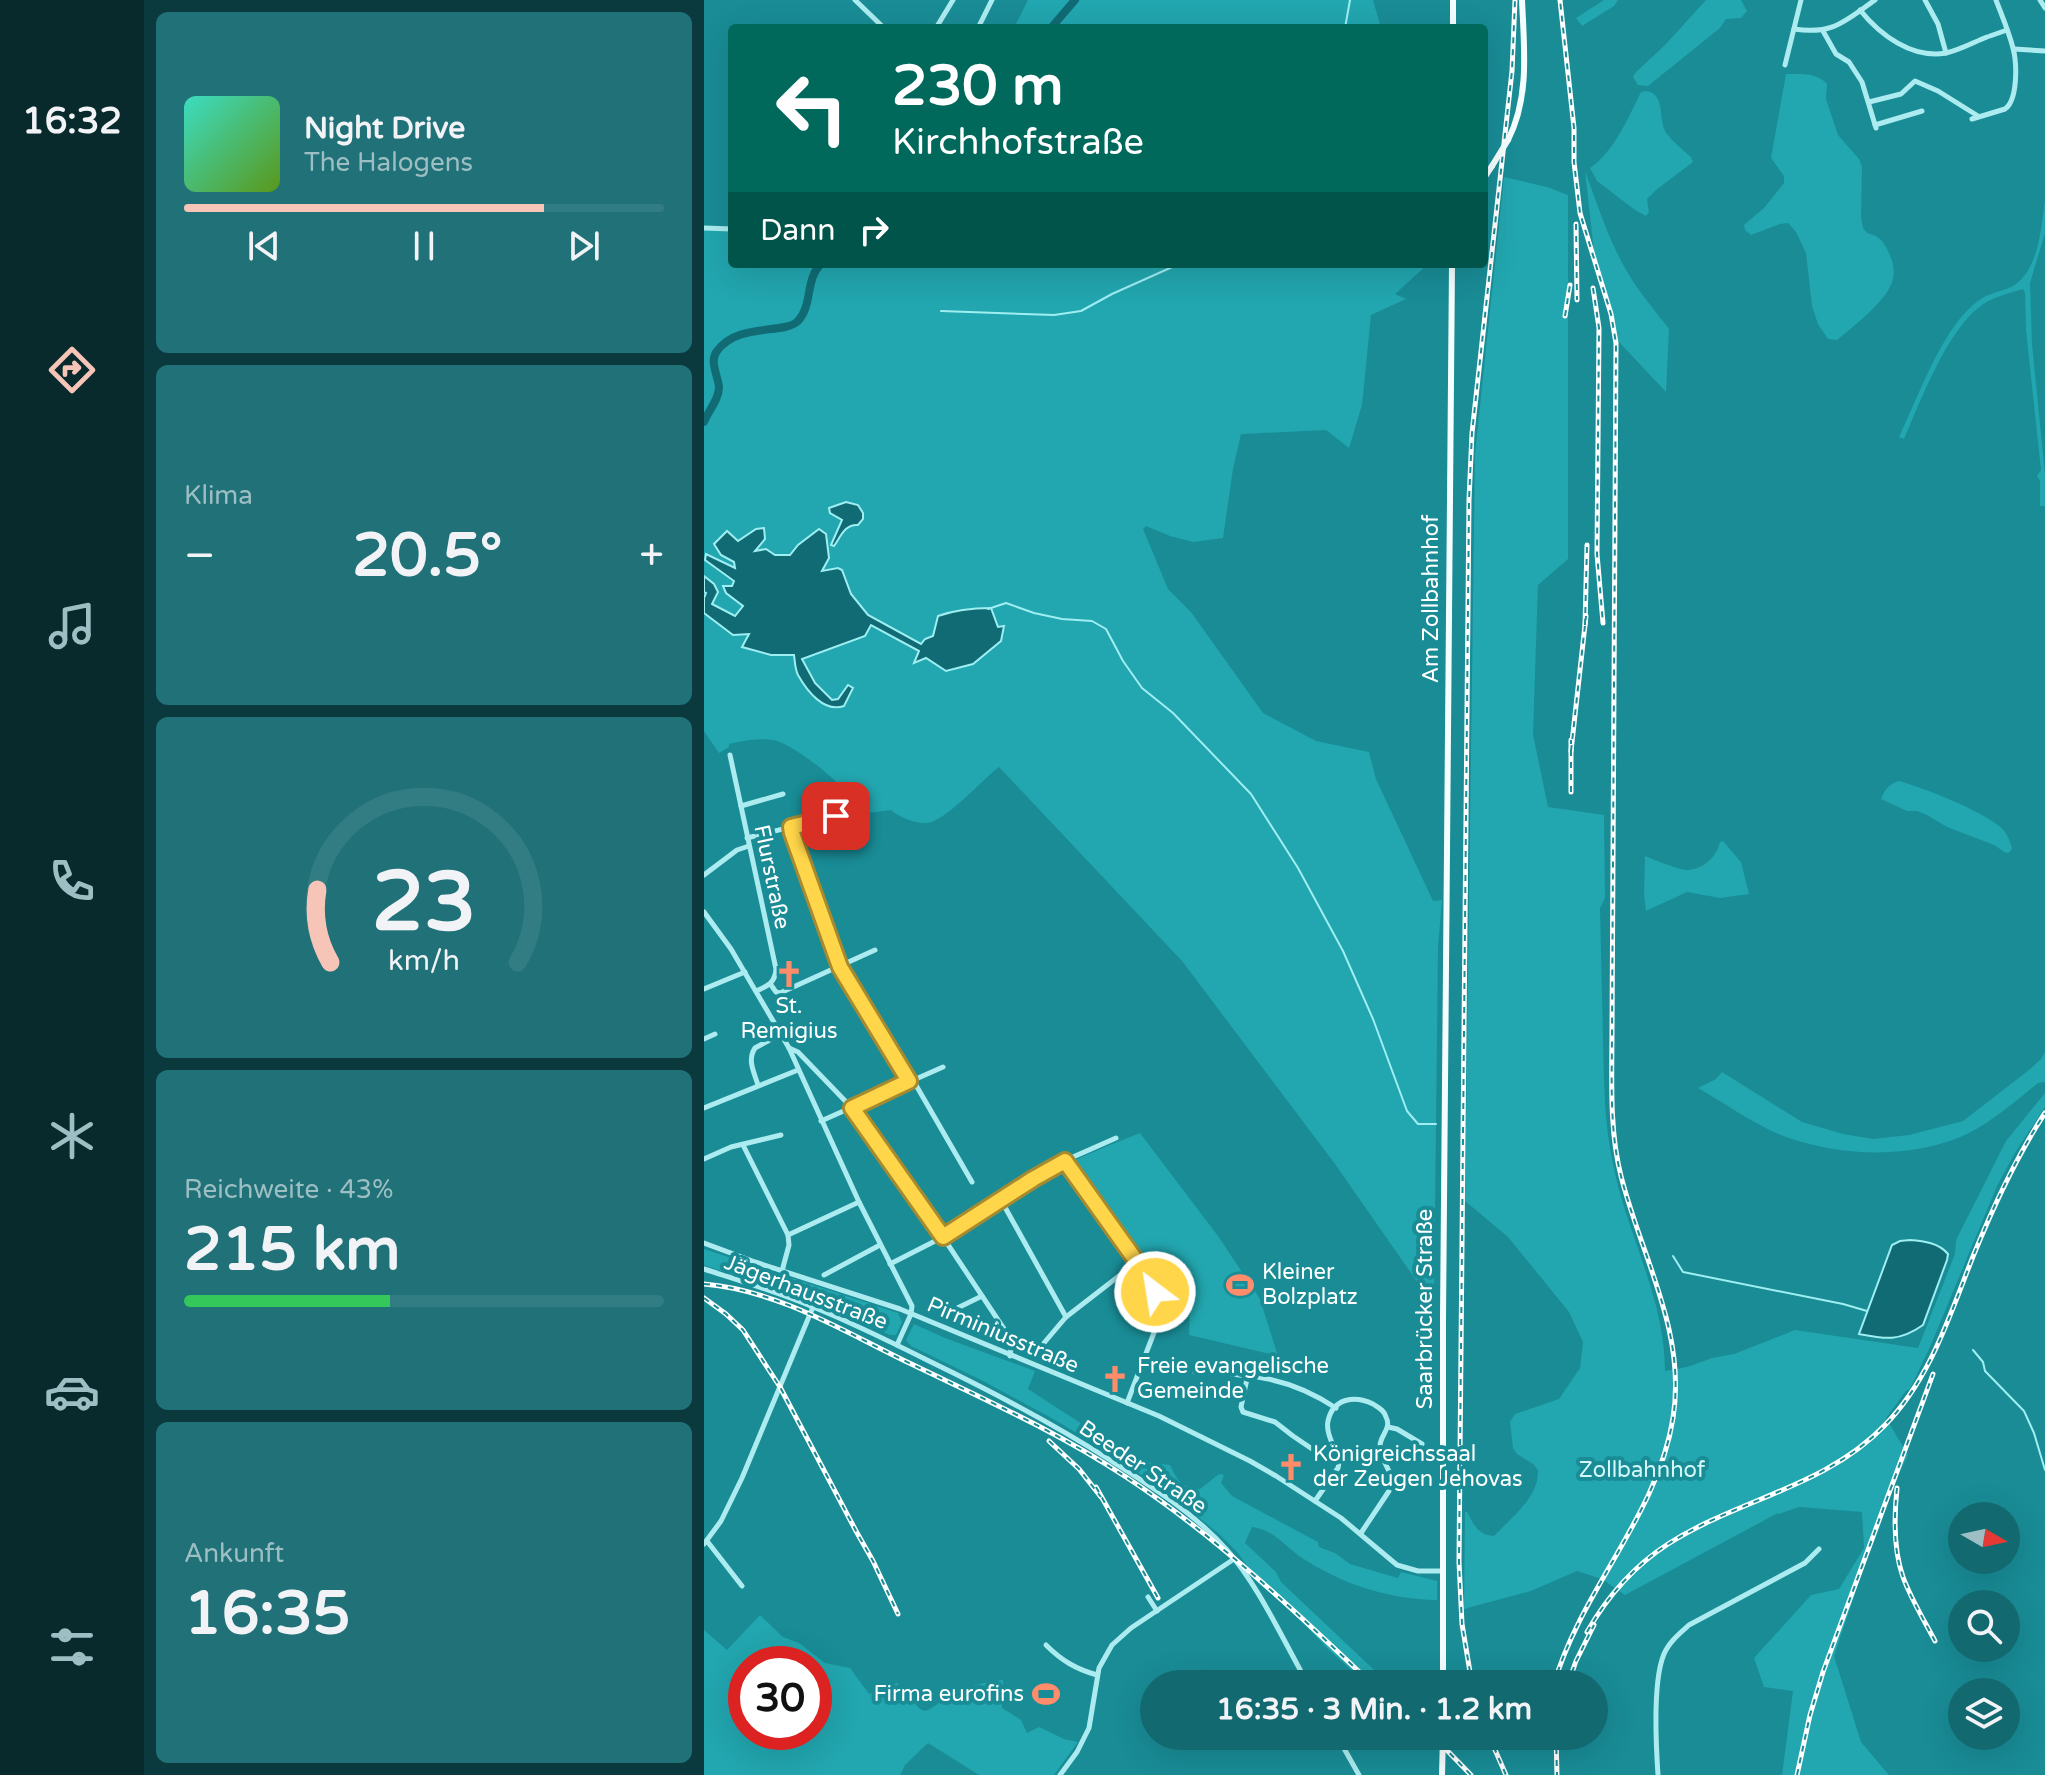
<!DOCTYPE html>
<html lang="de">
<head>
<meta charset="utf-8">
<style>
  body { margin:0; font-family:"Varela Round",sans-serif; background:#207178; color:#f1f3f6; height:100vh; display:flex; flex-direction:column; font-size:30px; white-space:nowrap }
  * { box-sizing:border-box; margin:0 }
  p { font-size:26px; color:#9dbfc3 }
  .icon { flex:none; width:44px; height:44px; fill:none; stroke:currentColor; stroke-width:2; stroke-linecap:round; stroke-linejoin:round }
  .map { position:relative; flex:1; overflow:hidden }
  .details { display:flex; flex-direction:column; gap:12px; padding:12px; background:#0a3a3e; width:560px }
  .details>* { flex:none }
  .guide { position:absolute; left:24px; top:24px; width:760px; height:244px; border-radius:8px; box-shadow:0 8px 32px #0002; background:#00695c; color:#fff; overflow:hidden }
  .needle { width:52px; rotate:99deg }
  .fabs { position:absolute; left:1244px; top:1502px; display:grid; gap:16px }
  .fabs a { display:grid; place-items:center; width:72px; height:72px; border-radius:50%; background:#136970; box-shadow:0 8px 32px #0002; font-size:40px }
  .speed { position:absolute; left:24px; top:1646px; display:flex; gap:16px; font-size:40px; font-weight:700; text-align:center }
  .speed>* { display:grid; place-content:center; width:104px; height:104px; border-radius:50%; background:#136970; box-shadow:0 8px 32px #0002; line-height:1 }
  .speed .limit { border:12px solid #d22; background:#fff; color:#111 }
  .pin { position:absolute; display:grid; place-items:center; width:68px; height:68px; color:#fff; margin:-34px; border-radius:16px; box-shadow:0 4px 12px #0006 }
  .me { position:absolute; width:88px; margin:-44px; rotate:329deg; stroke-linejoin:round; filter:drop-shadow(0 0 6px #0008) }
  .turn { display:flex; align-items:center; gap:28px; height:168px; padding:0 32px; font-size:36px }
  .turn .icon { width:104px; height:104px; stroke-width:2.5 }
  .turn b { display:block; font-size:56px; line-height:68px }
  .then { display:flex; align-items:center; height:76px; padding:0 32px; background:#0003; gap:16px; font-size:30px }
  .big { font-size:60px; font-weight:800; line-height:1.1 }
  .details .widget { flex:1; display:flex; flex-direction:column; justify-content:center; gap:12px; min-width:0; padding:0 28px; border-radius:12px; background:#207178 }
  .details .dial { align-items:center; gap:0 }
  .dial svg { height:208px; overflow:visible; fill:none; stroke:#327c83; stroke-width:7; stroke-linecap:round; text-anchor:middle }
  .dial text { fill:#f1f3f6; stroke:none }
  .song { display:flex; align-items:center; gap:24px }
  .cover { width:96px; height:96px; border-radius:12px; background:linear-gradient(135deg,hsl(170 70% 55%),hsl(90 70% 35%)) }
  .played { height:8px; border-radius:4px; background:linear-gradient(90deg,#f7c5b7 75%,#327c83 75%) }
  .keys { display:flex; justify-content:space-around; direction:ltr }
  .heat { display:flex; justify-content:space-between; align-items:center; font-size:44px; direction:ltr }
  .charge { height:12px; border-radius:6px; background:linear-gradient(90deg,#34c759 43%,#327c83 0) }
  .trip { position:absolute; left:436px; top:1670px; width:468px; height:80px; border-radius:40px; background:#136970; box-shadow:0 8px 32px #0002; font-weight:800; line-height:80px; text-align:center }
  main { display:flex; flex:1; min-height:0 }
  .dock { display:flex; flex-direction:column; width:144px; justify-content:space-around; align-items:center; background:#082a2d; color:#9dbfc3 }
  .dock .icon { width:56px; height:56px }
  .dock .current { color:#f7c5b7 }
  .dock b { font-size:36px; color:#f1f3f6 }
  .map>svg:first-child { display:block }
  .green { fill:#22a6af; fill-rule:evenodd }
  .water { fill:#116b74; stroke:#9feef2; stroke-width:2 }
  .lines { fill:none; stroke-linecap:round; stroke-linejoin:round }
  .stream { stroke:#9feef2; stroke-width:2 }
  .river { stroke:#116b74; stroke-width:8 }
  .minor { stroke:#acecf0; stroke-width:5 }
  .major { stroke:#f5feff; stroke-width:6 }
  .rail-casing { stroke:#fff; stroke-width:5 }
  .rail { stroke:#198c96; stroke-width:2; stroke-dasharray:6; stroke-linecap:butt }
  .major-bridge { stroke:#f5feff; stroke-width:6 }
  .route-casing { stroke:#a68a30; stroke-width:20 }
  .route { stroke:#ffd54a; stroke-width:14 }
  .labels { text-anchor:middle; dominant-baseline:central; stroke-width:8; stroke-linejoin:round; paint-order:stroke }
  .street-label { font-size:22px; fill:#fff; stroke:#198c96 }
  .poi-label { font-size:22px; fill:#fff; stroke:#198c96; text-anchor:start }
  .park-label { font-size:22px; fill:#d3f9fb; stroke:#198c96 }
</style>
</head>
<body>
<main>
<nav class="dock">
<b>16:32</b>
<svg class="icon current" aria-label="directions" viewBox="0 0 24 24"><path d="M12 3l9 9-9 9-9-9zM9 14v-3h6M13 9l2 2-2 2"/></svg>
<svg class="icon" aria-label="music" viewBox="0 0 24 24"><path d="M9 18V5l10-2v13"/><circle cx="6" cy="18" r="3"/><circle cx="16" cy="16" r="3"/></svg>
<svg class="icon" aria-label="phone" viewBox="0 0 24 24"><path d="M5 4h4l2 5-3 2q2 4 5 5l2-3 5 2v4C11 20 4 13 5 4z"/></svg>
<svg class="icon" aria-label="climate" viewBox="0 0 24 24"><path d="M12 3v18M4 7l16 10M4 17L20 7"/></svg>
<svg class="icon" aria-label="car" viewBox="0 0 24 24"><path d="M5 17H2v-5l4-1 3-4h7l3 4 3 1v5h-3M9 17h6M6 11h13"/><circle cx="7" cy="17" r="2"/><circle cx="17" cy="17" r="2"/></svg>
<svg class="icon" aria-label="filters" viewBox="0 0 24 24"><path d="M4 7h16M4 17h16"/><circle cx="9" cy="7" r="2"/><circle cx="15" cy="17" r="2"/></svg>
</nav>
<section class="details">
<div class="widget">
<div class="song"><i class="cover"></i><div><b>Night Drive</b><p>The Halogens</p></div></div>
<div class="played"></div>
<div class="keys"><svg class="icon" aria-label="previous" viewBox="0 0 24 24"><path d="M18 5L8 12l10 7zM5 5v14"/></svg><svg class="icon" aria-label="pause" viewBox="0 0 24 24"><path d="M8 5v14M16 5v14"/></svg><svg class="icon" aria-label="next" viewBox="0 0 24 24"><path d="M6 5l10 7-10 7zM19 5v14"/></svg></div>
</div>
<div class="widget"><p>Klima</p>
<div class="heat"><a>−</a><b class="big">20.5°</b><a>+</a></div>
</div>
<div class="widget dial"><svg viewBox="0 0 100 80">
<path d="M14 69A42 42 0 1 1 86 69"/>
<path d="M14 69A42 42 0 0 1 9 41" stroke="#f7c5b7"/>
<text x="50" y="56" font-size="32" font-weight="700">23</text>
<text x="50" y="72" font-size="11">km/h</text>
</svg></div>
<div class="widget"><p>Reichweite · 43%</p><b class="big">215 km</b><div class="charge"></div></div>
<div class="widget"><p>Ankunft</p><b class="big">16:35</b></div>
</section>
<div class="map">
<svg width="1341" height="1775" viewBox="0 0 1341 1775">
  <rect width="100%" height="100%" fill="#198c96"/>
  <g class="green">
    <path d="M324,0h345l8,28h-367z"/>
    <path d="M900,0h14l-4,6 -32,20 -6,-8z"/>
    <path d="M1002,0h35l6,11 -6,7 -15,1 -6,9 -72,58 -10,-1 -5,-8 3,-5 29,-27z"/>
    <path d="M1082,74c14,0 31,-2 41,10l-1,15 12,36 21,24 3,8 -1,50 2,11 4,5c13,3 17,9 22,20 4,9 6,16 4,26 -4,20 -40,48 -56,61l-9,-1 -10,-15 -6,-18 -6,-53 -10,-21 -8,-9 -8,1 -29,11 -6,-5 -1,-5 20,-17 20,-25v-7l-13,-18z"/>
    <path d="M943,91c20,4 10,31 20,43 7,9 16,16 24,23l2,5 -37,28 -9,9 2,13 -3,4 -11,-6 -38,-29 -7,-13c24,-16 38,-50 51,-76z"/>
    <path d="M881,171c12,32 23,67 40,97 12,22 29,41 44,61l-3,63 -48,-51 -24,-89z"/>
    <path d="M800,177l43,10 21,8v364l-30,26 -5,149 15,73 56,8 1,83 -5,10c1,43 2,86 3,129 1,43 1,85 10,127 14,71 52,134 52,207l22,-4 25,-9 22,-4 61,-24 123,18 37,-94 1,-14 50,-99 39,-48v14l-30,46 -18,33 -67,161 -20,42 -4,2 -20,27 22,37 -21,44 -53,157 27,86 28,33h-107l11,-84 -29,-4 -10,-29 57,-63 28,-6 25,-41 -2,-36 -63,-5 -20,7 -1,-1 -153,82 -23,-16 -25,-8 -46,20 -67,18 1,-97h2c7,13 11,23 27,24 18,-19 45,-39 44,-66l-5,-6 -16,-10 -4,-6 -3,-26 5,-8 44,-15 21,-31 3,-26 -14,-30 -61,-75 -43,-36 10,-747z"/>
    <path d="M1341,200v33l-15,50 2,61 13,130v32h-5v-25l-3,-5 4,-6 -15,-140 -1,-37 -2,-4c-13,4 -30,8 -41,16 -35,25 -61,95 -78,134l-5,-2c17,-36 35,-85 59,-116 10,-12 19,-22 33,-27 6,-2 12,-4 18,-6 30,-14 32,-60 36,-88z"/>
    <path d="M0,229l28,2v33h696l-33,30 11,5 -35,16 -9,90 -13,43 -23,-18 -85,4 -8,35 -10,69 -30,4 -23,-6 -24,-10 -3,3 25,60 23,23 72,101 53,28 53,11 7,27 57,122 9,-1 -4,47 -4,359 -99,-142 -153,-203 -183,-194c-17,13 -53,54 -72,56 -10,1 -29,-6 -36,-13l-39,5c-2,-10 -8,-24 -16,-33 -11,-12 -48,-40 -63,-42 -13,-2 -31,1 -44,4v3l-10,6 -15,-22z"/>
    <path d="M1195,781c25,7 81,29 100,45 7,5 11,14 13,22l-2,4 -4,1 -12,-8 -47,-18 -20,-12 -10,-4h-10l-26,-12c3,-9 9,-16 18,-18z"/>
    <path d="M1019,841l18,21 8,32 -29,4 -33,-6 -41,19 -2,-16 1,-39c10,4 34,14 43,14 16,-1 29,-14 32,-28z"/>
    <path d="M1341,1052v30l-7,1c-22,18 -44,37 -69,50 -53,26 -125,24 -180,5 -30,-10 -63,-34 -91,-50l18,-9 6,-7 80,50 41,12 30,5 36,-4 54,-14 66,-51 12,-11z"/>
    <path d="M436,1133l78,103 42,63 18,57 -89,-21 1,-38 -19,-35 -4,-4 -20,12 -74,-109 32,-14z"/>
    <path d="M0,1249l194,64 4,9 -6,13h-6l-49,-22 -137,-48z"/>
    <path d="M210,1324l31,14 90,33 -7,18 102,66 17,7 23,3c7,15 12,23 30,24l19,-15 5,1 -3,8 11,13 86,46 1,5 16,6 15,11 48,14 3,-6 36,9v19c-50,-1 -96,-16 -138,-44 -15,-11 -27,-27 -47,-29l-7,16 31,29 5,10 108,102h-22l-38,-34 -41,-43 -28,-22 -22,-32 -19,-19 -44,-36 -70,-48 -50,-30 -70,-38 -74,-36 -5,-6z"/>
    <path d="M56,1615l23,22 16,6 26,20 25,5 19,26 28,-11 23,26 5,2 5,-2c29,-20 38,-24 73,-29l-1,28 19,12 6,13 12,-6 25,12 14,3 -24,33h-75l-51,-32 -23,22 -5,10h-196v-145l23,20zM42,1664h68v68h-68z"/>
  </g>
  <g class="water">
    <path d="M142,502l12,3 5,8v6l-5,6c-13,-1 -17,11 -24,21l-3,-1 11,-25 -12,-7 -1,-5z"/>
    <path d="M60,528l1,11 -10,12 11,-2 9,6h15l8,-10 21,-16 7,5 3,24 -7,13 16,-3 4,2 9,24 17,21 53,29 4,-5 8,-3 5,-20c17,-6 34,-8 53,-8l7,19 6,-1 -3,15 -28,23 -27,7 -20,-13 -12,5 5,-12 -48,-26 -6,11 -63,23 13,24 17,17 6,-1 10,-14 5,3 -9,18c-20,7 -37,-15 -46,-31 -3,-6 -3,-13 -4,-20h-23l-29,-8 7,-13 -16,1 -29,-22v-15l2,-5 -2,-1v-16l10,8 4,8 -6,12 23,12 8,-10 -17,-13 -3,-7h9l2,-5 -29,-21 1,-6 29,14 -1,-6 -13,-7 -7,-11 13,-13 11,10 18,-12z"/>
    <path d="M1206,1240c14,1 29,3 38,14l-1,6 -24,65c-24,17 -38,14 -64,9l33,-89 8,-4z"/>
  </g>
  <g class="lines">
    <g class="stream">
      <path d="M641,28l5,-28"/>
      <path d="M237,311l113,4 27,-4 31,-17 67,-30"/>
      <path d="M284,609l18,-6 28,10 28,6 30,2 14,8 17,32 19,27 31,25 78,81 47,74 45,83 30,68 34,92 11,13h18"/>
      <path d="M969,1256l10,16 160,32 24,7"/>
      <path d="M1269,1350l10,12 2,9 39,40 10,22 11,37"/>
    </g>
    <g class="river">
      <path d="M347,28l24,-28"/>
      <path d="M0,422c4,-11 15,-22 15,-35 -1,-11 -10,-26 -2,-36 21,-29 67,-16 81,-30 15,-16 7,-42 23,-57"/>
    </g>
    <g class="minor">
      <path d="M151,0l29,28"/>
      <path d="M1221,0l13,24 8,29"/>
      <path d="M1336,0l5,8"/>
      <path d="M1156,10c20,25 52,49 86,43 14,-3 28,-11 41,-16"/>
      <path d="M232,28l17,-28"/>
      <path d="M274,28l14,-28"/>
      <path d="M1090,29c39,6 51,-8 81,-29"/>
      <path d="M1119,31l13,23 13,8 13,20 14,46"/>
      <path d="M1286,36l17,-6"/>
      <path d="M1310,49l31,2"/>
      <path d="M1081,65l16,-65"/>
      <path d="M1165,102l32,-8 14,-13 23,10 40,25"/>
      <path d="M1268,119l33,-10c13,-9 12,-46 8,-61 -4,-16 -11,-32 -17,-48"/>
      <path d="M1171,125l47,-14"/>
      <path d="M0,228l28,1"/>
      <path d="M26,755l46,214c-1,14 -8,17 -20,22"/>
      <path d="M37,806l42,-12"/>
      <path d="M87,827l49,140 69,114"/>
      <path d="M43,838l99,-25"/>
      <path d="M0,875l33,-25 12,-4"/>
      <path d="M0,912l27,37 58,99 70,154 53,104 -1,8 -14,31"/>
      <path d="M67,985l5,7 4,1 95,-43"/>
      <path d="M0,989l41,-17"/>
      <path d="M0,1039l11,-5"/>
      <path d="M85,1048l9,4 54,56 59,81 101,152 -2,15"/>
      <path d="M209,1080l59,102"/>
      <path d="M54,1085c-4,-13 -11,-25 -3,-37l26,-14"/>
      <path d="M0,1108l94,-38"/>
      <path d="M117,1121l122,-54"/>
      <path d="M39,1145l45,90 1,10 -7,26"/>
      <path d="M0,1159l27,-12 50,-12"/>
      <path d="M361,1161l72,101 14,20 4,10 3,13 -3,25 -28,73"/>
      <path d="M297,1200l65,117"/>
      <path d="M84,1235l71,-33"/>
      <path d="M0,1243l51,19 145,47 259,107 91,45 26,15 65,42 56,47 21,6h25"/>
      <path d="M186,1264l53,-27 104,-67 26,-13 43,-19"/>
      <path d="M0,1269c37,12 74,23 109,38 40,16 78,35 116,54 62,30 123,62 181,99 41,26 84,53 116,89 32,35 58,93 82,135"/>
      <path d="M120,1275l56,-30"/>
      <path d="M237,1316l41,-20"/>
      <path d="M334,1350l28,-33 71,-55"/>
      <path d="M491,1372c15,-6 29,2 44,3 35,2 67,13 97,33"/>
      <path d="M544,1374l-7,33 2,5 32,10 18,14 28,19 5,1 10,-5"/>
      <path d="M684,1427l9,2 25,15"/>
      <path d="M611,1501l23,-33 1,-5c-2,-13 -14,-29 -11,-42 5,-23 27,-26 45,-17 6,4 11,6 13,13 6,12 -6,18 -6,29 0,12 10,24 13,35l-4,10 -28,42"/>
      <path d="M3,1541l35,45"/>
      <path d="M0,1544l17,-23 21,-43 71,-171"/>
      <path d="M444,1597l9,14"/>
      <path d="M342,1645c16,16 30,24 51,30"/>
      <path d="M633,1736l22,39"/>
      <path d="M356,1775l17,-23 12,-24 10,-60 13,-23 19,-17 103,-69"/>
      <path d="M954,1775c-2,-30 -5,-95 6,-121 5,-12 16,-21 25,-29l116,-62 14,-14"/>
    </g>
    <g class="major">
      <path d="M749,0v28"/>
      <path d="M804,140c22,-43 16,-93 14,-140"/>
      <path d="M780,178l8,-12"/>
      <path d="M739,1684v-366l9,-1054"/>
      <path d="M738,1775l1,-39"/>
    </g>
    <g class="rail-casing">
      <g id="rail">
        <path d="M872,224l1,76"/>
        <path d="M889,288l6,40 -2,226 6,69"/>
        <path d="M861,316l5,-31"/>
        <path d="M881,625l2,-80"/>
        <path d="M867,751l15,-135"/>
        <path d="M867,792v-52"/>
        <path d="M0,1284c71,6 134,44 197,75 76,37 154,71 225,118 90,59 168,133 246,207"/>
        <path d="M0,1298l22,16 17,16 37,57 76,144 17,30 25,53"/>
        <path d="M345,1441l30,28 22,28"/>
        <path d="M392,1487l62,111"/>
        <path d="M1193,1488c-3,29 -4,61 6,89 8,22 21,43 32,64"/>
        <path d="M883,1632c20,-35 47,-66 81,-88 70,-45 158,-57 217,-119 46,-47 65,-111 89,-171 20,-49 42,-97 71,-141"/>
        <path d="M768,1684l-10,-60 -3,-62 10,-1062 3,-67 40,-362 3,-71"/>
        <path d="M850,1684c27,-94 104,-169 119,-266 14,-86 -32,-162 -52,-242 -12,-47 -9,-98 -9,-146l4,-687 -5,-29 -31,-101 -6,-51v-34l-14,-128"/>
        <path d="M864,1684l8,-23 18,-36"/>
        <path d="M729,1736l38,39"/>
        <path d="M785,1736l17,39"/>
        <path d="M852,1736l1,39"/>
        <path d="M1093,1775l13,-60 13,-43 110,-298"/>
      </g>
    </g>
    <use href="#rail" class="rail"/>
    <path class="major-bridge" d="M788,166l16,-26"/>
  </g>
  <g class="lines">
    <g class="route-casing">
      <path id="route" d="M132,816l-45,11 1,6 48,134 69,114 -57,27 91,129 90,-58 32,-18 72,101 18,30"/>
    </g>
    <use href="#route" class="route"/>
  </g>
  <defs>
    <g id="church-bare" transform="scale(2.16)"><path d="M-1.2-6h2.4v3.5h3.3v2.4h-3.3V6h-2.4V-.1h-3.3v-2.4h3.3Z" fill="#ff8c6b" stroke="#198c96" stroke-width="2.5" paint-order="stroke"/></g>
    <g id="stadium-bare" transform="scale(2.16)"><path d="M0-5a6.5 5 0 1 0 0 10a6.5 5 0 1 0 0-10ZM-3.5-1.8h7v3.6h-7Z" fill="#ff8c6b" stroke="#198c96" stroke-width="2.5" paint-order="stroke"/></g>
  </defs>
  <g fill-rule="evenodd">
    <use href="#church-bare" x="85" y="974"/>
    <use href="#stadium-bare" x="536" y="1285"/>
    <use href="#church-bare" x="411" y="1379"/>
    <use href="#church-bare" x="587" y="1467"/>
    <use href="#stadium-bare" x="342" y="1694"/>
  </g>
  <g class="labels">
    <g class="street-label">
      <text transform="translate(727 599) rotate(-90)">Am Zollbahnhof</text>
      <text transform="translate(68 877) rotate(78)">Flurstraße</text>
      <text transform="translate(102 1292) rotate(21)">Jägerhausstraße</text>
      <text transform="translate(721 1309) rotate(-90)">Saarbrücker Straße</text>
      <text transform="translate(299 1335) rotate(23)">Pirminiusstraße</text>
      <text transform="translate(439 1467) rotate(34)">Beeder Straße</text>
    </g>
    <g class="poi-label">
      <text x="85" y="1006" text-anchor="middle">St.<tspan x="85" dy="25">Remigius</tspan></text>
      <text x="558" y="1272">Kleiner<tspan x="558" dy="25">Bolzplatz</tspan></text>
      <text x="433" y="1366">Freie evangelische<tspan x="433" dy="25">Gemeinde</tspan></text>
      <text x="609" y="1454">Königreichssaal<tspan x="609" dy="25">der Zeugen Jehovas</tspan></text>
      <text x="320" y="1694" text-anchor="end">Firma eurofins</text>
    </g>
    <g class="park-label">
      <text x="938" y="1470">Zollbahnhof</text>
    </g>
  </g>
</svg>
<div class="fabs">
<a><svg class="needle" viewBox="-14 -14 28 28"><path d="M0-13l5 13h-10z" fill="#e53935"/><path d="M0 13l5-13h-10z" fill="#9dbfc3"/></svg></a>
<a><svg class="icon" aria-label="search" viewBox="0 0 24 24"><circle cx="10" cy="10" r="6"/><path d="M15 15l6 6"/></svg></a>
<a><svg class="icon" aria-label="layers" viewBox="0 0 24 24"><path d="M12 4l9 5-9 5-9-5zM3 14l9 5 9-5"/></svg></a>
</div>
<div class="speed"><div class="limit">30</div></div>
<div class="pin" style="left:132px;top:816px;background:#d93025"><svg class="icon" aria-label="arrive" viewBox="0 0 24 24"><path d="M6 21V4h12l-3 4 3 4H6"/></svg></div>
<svg class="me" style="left:451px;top:1292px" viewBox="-20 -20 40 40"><circle r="17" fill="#ffd54a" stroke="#fff" stroke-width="3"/><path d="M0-11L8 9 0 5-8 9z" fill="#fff"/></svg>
<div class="trip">16:35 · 3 Min. · 1.2 km</div>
<div class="guide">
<div class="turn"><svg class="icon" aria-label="left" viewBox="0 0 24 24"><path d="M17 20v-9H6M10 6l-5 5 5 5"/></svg><div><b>230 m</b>Kirchhofstraße</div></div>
<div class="then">Dann<svg class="icon" aria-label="right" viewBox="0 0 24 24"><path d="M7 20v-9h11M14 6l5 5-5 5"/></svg></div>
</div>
</div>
</main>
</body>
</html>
